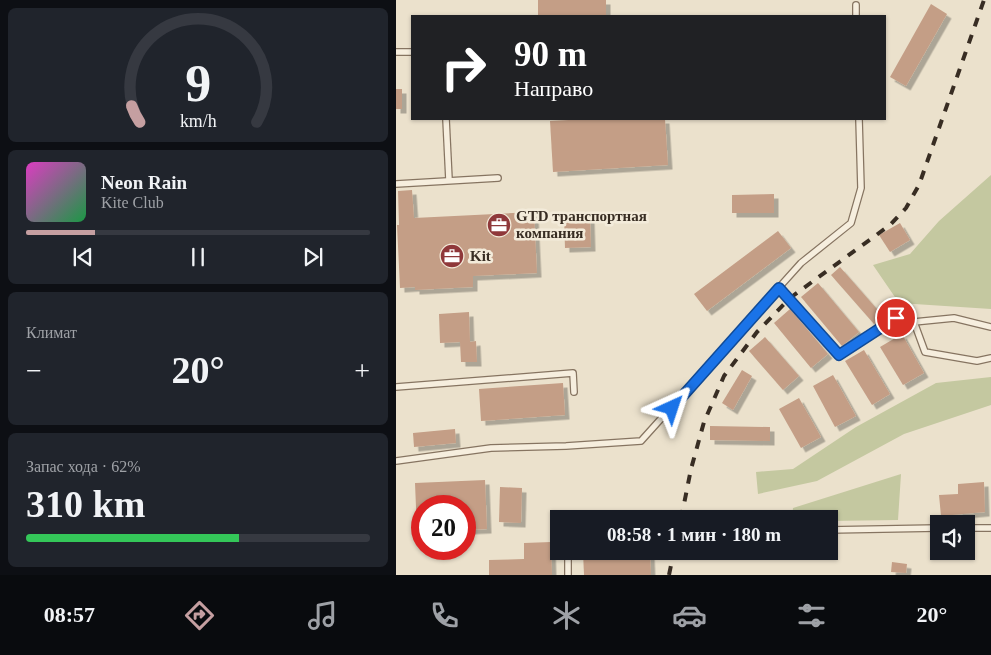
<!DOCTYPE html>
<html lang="ru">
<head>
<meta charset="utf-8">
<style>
  body { margin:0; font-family:"Times New Roman",serif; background:#20242c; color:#f1f3f6; height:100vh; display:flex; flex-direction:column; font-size:19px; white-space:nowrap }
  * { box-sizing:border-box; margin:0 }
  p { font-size:16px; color:#9ea1a6 }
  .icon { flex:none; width:28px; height:28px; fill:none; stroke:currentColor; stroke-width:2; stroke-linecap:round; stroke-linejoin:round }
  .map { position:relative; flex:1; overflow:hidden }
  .side { display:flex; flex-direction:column; gap:8px; padding:8px; background:#0d0f14; width:396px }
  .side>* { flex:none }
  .hud { position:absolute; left:15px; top:15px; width:475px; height:105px; border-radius:0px; box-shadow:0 1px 4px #0004; background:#202124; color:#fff; overflow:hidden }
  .buttons { position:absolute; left:534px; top:515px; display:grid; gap:10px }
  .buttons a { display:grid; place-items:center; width:45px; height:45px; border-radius:0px; background:#171b24; box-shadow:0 1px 4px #0004; font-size:25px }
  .speed { position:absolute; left:15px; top:495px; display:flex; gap:10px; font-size:25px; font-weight:700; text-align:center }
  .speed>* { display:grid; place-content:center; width:65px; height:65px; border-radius:50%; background:#171b24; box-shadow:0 1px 4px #0004; line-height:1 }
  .speed .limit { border:8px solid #d22; background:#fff; color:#111 }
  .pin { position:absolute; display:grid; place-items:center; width:42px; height:42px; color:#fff; margin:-21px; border:2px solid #fff; border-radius:50%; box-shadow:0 1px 5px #0007 }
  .me { position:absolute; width:55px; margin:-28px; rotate:42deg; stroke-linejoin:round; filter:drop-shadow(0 0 4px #0008) }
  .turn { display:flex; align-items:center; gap:18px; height:105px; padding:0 20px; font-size:22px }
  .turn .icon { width:65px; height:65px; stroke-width:2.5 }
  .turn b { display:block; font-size:35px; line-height:42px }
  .big { font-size:38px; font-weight:700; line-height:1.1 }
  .side .card { flex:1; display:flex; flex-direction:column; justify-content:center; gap:8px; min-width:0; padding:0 18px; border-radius:8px; background:#20242c }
  .side .dial { align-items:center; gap:0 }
  .dial svg { height:130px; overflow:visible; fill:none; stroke:#363941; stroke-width:7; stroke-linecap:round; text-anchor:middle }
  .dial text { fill:#f1f3f6; stroke:none }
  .song { display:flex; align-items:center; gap:15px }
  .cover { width:60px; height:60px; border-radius:8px; background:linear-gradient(135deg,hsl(310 70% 55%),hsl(140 70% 35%)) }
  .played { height:5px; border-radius:2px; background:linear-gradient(90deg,#c59fa1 20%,#363941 20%) }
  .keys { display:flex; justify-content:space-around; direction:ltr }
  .heat { display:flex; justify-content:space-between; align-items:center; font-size:28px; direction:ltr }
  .charge { height:8px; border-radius:4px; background:linear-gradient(90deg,#34c759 62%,#363941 0) }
  .trip { position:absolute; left:154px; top:510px; width:288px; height:50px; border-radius:0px; background:#171b24; box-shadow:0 1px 4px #0004; font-weight:700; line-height:50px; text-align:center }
  .tab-bar { display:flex; height:80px; justify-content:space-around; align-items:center; background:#090b0e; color:#9ea1a6 }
  .tab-bar .icon { width:35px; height:35px }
  .tab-bar .active { color:#c59fa1 }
  .tab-bar b { font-size:22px; color:#f1f3f6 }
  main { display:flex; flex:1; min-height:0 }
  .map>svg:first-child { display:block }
  .green { fill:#c4c8a0 }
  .building { fill:#c49e86; filter:url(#shadow) }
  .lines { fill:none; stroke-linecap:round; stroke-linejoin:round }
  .service-casing { stroke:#867461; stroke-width:8 }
  .service { stroke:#f6eede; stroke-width:5.5 }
  .rail { stroke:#382d23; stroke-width:4; stroke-dasharray:9 9; stroke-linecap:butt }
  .route-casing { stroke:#114b97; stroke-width:12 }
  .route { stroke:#1a73e8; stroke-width:9 }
  .labels { text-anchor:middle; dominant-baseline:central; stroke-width:5; stroke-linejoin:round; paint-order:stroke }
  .poi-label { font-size:15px; font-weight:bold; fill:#382d23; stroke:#f3ebda; text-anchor:start }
</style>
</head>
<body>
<main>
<section class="side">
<div class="card dial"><svg viewBox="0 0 100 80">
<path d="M14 69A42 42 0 1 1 86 69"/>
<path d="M14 69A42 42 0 0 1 9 59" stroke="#c59fa1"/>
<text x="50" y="56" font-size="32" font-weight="700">9</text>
<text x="50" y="72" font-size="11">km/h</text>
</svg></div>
<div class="card">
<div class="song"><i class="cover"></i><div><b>Neon Rain</b><p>Kite Club</p></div></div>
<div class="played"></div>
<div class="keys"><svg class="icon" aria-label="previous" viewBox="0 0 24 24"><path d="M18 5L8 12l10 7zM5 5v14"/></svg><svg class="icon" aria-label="pause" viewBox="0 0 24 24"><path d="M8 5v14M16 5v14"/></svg><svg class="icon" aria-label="next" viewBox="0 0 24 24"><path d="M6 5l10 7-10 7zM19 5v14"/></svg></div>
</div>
<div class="card"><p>Климат</p>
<div class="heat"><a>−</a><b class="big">20°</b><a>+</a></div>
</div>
<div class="card"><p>Запас хода · 62%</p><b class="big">310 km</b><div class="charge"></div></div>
</section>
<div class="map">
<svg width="595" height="575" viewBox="0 0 595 575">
  <defs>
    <filter id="shadow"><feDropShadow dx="4.5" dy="4.5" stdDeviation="0" flood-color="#0004"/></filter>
  </defs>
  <rect width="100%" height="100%" fill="#ebe1cc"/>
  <g class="green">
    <path d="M595,175v134l-92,-6 -26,-38 37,-11 29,-33z"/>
    <path d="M595,377v28l-87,29 -87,47 -59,13 -2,-22 37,-3 63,-42 80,-44z"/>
    <path d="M505,474l-3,46 -69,1 -1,-2h-36l1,-11z"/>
  </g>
  <g class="building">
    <rect x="142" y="0" width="68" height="16"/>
    <path d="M535,4l16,10 -41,72 -16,-9z"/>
    <rect x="0" y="89" width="6" height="20"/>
    <path d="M191,119h78l3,46 -115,7 -3,-51z"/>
    <path d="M16,190l2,28 120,-6 3,61 -64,3v11l-58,3v-3l-15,1 -3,-63h2l-1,-34z"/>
    <path d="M378,194v19h-42v-18z"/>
    <path d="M194,216l1,31 -26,1 -1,-31z"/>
    <path d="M504,223l10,17 -20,12 -11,-17z"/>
    <path d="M382,231l13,17 -84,63 -13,-17z"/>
    <path d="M444,267l43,49 -9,8 -43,-49z"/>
    <path d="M422,283l41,49 -17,14 -41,-49z"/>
    <path d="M394,309l38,45 -17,14 -37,-45z"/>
    <path d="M73,312l1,30 6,-1 1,21h-16l-1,-20 -20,1 -1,-29z"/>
    <path d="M506,334l22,39 -21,12 -23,-38z"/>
    <path d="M369,337l34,39 -16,14 -34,-39z"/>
    <path d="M468,350l26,44 -18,11 -27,-44z"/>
    <path d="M346,370l10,6 -19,34 -11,-7z"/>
    <path d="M437,375l23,41 -21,11 -22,-41z"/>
    <path d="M167,383l2,32 -84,6 -2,-32z"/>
    <path d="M403,398l22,39 -20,11 -22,-39z"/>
    <path d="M314,426l60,1v14l-60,-1z"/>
    <path d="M59,429l1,14 -42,4 -1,-14z"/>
    <path d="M89,480l2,49 -22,1v-24h-43v25l-5,1 -2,-49z"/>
    <path d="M588,482l1,30 -44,4 -2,-21 19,-1v-10z"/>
    <path d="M104,487l22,1 -1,35 -22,-1z"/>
    <path d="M155,542l1,33h-63v-15l35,-1v-16z"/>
    <path d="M206,551h48l1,24h-67l-1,-23z"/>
    <path d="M496,562l15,2 -1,9 -15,-1z"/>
  </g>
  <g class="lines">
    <g class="service-casing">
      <g id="service">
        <path d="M460,5v11"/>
        <path d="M0,52h16"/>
        <path d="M50,119l3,61"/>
        <path d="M0,184l102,-6"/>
        <path d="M383,288l60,67 57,-37 18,4 40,-4 37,9"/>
        <path d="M518,322l11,30 52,9 14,-3"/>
        <path d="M0,387l177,-14 1,19"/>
        <path d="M0,461l95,-13 75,-2 75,-5 160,-178 50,-40 10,-35 -2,-69"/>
        <path d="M570,528h25"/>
        <path d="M432,530l110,-2"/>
        <path d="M172,551v24"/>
      </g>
    </g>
    <use href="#service" class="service"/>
    <g class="rail">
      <path d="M285,519l10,-50 13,-47 20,-46 33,-44 33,-34 100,-73 16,-17 13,-23 65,-185"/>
      <path d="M273,575l5,-24"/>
    </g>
  </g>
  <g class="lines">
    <g class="route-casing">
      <path id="route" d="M276,408l107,-120 60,67 57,-37"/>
    </g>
    <use href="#route" class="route"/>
  </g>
  <defs>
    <g id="office-disc" transform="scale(1.25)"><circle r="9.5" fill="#8f383a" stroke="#f3ebda"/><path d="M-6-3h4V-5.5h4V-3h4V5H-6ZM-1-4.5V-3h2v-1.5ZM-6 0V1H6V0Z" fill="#fff"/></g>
  </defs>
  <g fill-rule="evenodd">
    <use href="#office-disc" x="103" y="225"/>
    <use href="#office-disc" x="56" y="256"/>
  </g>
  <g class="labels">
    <g class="poi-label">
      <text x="120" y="216">GTD транспортная<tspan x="120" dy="17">компания</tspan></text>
      <text x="74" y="256">Kit</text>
    </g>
  </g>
</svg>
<div class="buttons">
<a><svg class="icon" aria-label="sound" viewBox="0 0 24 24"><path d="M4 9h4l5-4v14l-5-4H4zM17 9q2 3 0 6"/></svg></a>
</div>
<div class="speed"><div class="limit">20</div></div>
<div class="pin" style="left:500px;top:318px;background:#d93025"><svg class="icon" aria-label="arrive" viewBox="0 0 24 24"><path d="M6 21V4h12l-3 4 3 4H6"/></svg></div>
<svg class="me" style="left:276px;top:408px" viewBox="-20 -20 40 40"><path d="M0-17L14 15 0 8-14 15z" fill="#1a73e8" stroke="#fff" stroke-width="4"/></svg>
<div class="trip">08:58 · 1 мин · 180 m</div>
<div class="hud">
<div class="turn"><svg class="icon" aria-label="right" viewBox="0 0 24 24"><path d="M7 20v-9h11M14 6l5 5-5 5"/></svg><div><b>90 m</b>Направо</div></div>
</div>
</div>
</main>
<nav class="tab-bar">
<b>08:57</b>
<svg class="icon active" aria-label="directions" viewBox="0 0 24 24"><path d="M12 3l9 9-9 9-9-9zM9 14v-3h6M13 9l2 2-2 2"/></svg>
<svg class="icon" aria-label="music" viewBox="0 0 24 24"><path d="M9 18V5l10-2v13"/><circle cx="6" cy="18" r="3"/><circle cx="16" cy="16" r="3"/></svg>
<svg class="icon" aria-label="phone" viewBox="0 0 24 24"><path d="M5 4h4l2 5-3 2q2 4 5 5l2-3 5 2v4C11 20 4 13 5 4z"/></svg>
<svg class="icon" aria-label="climate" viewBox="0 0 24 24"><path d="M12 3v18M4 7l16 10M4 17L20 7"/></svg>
<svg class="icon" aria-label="car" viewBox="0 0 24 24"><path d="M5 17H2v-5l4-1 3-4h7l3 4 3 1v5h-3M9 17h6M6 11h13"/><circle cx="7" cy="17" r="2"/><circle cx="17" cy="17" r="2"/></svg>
<svg class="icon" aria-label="filters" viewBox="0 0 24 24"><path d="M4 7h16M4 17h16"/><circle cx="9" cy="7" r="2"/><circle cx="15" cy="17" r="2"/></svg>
<b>20°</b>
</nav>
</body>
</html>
